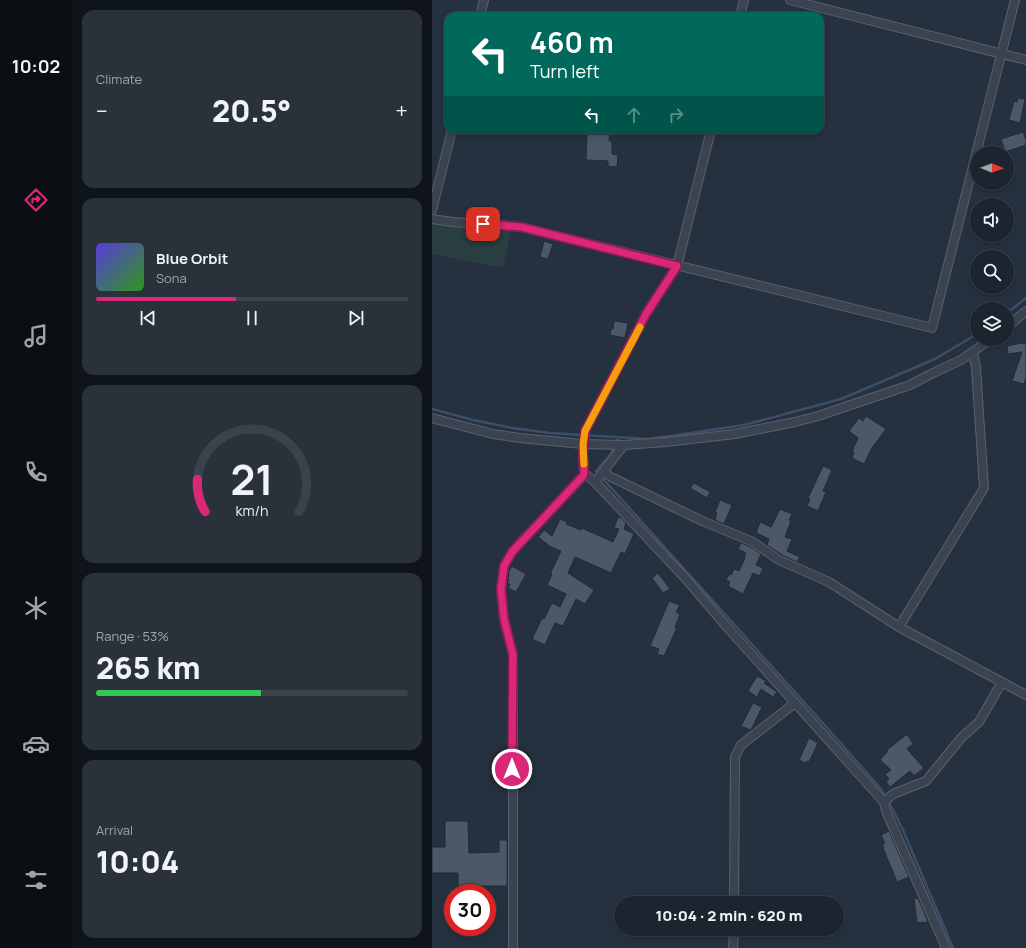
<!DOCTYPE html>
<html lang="en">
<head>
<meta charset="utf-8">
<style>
  body { margin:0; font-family:Manrope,sans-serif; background:#29313b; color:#f1f3f6; height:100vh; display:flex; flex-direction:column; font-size:15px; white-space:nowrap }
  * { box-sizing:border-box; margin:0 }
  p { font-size:13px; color:#a0a5aa }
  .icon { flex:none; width:22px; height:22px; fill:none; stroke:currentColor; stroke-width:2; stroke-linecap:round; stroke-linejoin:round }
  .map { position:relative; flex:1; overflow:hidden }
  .drawer { display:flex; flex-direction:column; gap:10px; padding:10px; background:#0f141a; width:360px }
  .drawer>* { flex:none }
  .guide { position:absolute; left:12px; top:12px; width:380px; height:122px; border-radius:12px; box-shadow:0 2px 6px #0003,0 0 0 1px #3a424b; background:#00695c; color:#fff; overflow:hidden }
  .needle { width:26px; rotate:91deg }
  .controls { position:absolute; left:538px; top:146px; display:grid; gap:8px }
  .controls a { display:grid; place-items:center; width:44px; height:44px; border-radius:50%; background:#1c252f; box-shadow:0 2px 6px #0003,0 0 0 1px #3a424b; font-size:20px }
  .speed { position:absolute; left:12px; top:884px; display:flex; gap:8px; font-size:20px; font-weight:700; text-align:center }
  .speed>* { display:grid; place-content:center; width:52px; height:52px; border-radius:50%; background:#1c252f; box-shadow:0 2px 6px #0003,0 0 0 1px #3a424b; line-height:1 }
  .speed .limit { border:6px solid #d22; background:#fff; color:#111 }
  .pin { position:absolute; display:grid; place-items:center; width:34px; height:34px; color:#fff; margin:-17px; border-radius:8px; box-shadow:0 2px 6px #0006 }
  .me { position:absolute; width:44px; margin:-22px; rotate:0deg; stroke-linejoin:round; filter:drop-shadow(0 0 3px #0008) }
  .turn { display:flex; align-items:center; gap:14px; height:84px; padding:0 20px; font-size:18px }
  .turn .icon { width:52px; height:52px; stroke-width:2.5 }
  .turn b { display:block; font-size:28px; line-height:34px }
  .lanes { display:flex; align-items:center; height:38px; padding:0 20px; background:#0003; justify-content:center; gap:20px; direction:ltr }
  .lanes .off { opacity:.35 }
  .big { font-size:30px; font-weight:800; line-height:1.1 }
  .drawer .card { flex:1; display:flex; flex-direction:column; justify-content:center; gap:6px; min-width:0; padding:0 14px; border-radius:12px; background:#29313b }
  .drawer .dial { align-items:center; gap:0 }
  .dial svg { height:104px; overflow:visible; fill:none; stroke:#3a424b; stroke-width:7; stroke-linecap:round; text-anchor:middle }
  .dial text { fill:#f1f3f6; stroke:none }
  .song { display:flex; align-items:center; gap:12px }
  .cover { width:48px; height:48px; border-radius:6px; background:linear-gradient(135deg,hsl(250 70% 55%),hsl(110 70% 35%)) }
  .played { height:4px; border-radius:2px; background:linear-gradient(90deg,#db2777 45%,#3a424b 45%) }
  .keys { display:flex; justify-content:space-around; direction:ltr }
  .heat { display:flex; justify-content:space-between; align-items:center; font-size:22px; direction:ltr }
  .charge { height:6px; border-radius:3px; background:linear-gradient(90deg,#34c759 53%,#3a424b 0) }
  .trip { position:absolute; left:182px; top:896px; width:230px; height:40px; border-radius:20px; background:#1c252f; box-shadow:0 2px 6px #0003,0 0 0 1px #3a424b; font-weight:800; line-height:40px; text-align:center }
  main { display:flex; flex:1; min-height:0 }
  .dock { display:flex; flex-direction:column; width:72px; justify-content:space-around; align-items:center; background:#0b0f13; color:#a0a5aa }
  .dock .icon { width:28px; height:28px }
  .dock .selected { color:#db2777 }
  .dock b { font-size:18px; color:#f1f3f6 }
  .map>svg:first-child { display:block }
  .green { fill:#293f41 }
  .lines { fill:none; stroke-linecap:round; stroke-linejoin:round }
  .stream { stroke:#3c4e67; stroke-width:2.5 }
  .building { fill:#4c5868; stroke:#212a36 }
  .street-casing { stroke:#58616d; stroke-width:10 }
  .street { stroke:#3a434f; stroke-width:8 }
  .route-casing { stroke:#8e194d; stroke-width:10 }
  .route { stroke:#db2777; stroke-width:7 }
  .slow { stroke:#f59e0b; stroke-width:7 }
</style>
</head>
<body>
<main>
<nav class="dock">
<b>10:02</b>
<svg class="icon selected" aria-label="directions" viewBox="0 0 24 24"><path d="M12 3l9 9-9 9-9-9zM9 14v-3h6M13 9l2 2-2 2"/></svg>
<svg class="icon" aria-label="music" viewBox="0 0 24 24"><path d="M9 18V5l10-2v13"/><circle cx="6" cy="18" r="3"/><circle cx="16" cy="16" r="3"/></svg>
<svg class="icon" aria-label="phone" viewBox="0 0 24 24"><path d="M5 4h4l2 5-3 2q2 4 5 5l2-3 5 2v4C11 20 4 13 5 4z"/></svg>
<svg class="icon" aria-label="climate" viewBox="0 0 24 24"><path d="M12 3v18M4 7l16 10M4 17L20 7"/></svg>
<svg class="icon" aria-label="car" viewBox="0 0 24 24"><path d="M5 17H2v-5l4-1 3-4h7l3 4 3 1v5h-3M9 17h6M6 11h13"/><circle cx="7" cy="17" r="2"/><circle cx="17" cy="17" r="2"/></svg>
<svg class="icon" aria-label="filters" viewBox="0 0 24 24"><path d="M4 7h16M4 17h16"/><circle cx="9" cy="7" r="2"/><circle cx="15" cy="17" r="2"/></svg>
</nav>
<section class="drawer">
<div class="card"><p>Climate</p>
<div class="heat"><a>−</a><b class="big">20.5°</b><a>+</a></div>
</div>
<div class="card">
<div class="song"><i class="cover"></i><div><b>Blue Orbit</b><p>Sona</p></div></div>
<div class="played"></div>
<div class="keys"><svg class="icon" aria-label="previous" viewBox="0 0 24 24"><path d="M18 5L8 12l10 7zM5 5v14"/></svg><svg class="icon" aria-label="pause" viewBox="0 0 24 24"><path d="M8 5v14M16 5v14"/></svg><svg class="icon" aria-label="next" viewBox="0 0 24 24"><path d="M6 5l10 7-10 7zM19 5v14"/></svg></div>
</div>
<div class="card dial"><svg viewBox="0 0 100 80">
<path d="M14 69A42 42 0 1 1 86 69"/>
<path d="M14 69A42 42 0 0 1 8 44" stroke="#db2777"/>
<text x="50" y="56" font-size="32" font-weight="700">21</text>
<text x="50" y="72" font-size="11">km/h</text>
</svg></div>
<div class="card"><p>Range · 53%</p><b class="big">265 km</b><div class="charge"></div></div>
<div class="card"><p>Arrival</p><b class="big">10:04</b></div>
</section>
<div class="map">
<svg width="594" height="948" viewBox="0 0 594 948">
  <rect width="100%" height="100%" fill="#26313f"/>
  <path class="green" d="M0,224h3l76,6 -8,38 -71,-14z"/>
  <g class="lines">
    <g class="stream">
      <path d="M575,313l19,-15"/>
      <path d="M0,409l41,11 39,8 38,5 98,6 23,-3 73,-11 97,-26 94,-40 42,-25"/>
      <path d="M187,437l-8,17 -15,17 233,259 52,59 9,15 13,26 50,118"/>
    </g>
  </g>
  <g class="building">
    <path d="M586,98l7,1 -5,24 -11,-3 5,-19 3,1z"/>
    <path d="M155,130h23l-1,11h3v13l6,1 -1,12 -9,-1v-5l-22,-1z"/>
    <path d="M591,132l3,8v5l-21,7 -4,-13z"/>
    <path d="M112,241l9,3 -5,15 -8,-2z"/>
    <path d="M182,321l14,2 -3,15 -15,-3 1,-6h2z"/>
    <path d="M590,343l2,1 2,-1v34l-2,7 -12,-3 10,-29 -14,2 -1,-8z"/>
    <path d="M434,416l20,13 -14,19 -8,16 -12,-6 2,-6 -2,-1 6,-13 -9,-7 10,-13 4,3z"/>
    <path d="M391,466l9,4 -9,21 3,1 -8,19 -11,-5 3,-7 -2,-1z"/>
    <path d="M262,483l16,9 -3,6 -17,-10z"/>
    <path d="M288,500l12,5 -8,19 -9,-4 2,-7 -2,-1z"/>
    <path d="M348,509l12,5 -3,6 2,1 -6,16 7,2 -5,12 13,6 -3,5 -15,-7 -15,-10 2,-6 -13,-6 4,-11 11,5z"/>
    <path d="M186,517l3,1 5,5 -2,6 10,5 -9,20 -4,-2 -10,21 -36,-16 -7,16 26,17 -9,14 -9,-5 -13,27 -8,-3 -10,22 -13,-6 10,-21 2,1 8,-16 8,4 6,-13 -19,-9 5,-11h-2l11,-23 -10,-4 -13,-10 6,-7 8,6 8,-17 7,3 -1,2 15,6 1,-2 31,14 6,-13 -5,-1z"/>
    <path d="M309,543l10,4 10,7 -5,11 7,3 -3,8 -7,-3 -10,21 -15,-8 2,-4 -4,-2 3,-6 2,1 3,-6 5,2 6,-13 -1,-1 2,-4 -8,-4z"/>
    <path d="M80,566l14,8 -10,18 -8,-4 2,-4 -3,-1 2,-3h-1l1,-9z"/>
    <path d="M226,573l12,16 -7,4 -11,-15z"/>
    <path d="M237,601l11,4 -4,7 4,2 -5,13 2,1 -13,28 -7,-2 2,-5 -9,-3z"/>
    <path d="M325,676l9,5 -2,2 13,9 -4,5 -12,-8 -4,8 -9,-6z"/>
    <path d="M321,703l9,4 -11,23 -10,-4z"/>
    <path d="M475,734l6,10 -6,5 17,19 -10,8 -4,-5 -20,16 -4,-5 3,-3 -4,-5 6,-4 -11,-10 8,-9 -1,-1z"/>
    <path d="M377,738l9,5 -9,19 -2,-1 -1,2 -7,-3z"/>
    <path d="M13,821h23l1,32 30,-1v-12h8v46h-49v-13h-26v-26h13z"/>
    <path d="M457,831l20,46 -12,5 -14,-34h1l-2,-4 3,-1 -4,-8z"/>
    <path d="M486,898l6,14 4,10 -11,1 -3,-24z"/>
  </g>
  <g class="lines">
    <g class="street-casing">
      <g id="street">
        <path d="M358,0l236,60"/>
        <path d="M48,16l4,-16"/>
        <path d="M308,16l4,-16"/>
        <path d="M0,210l20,-80"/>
        <path d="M0,219c30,6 59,4 89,8l411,101 83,-328"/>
        <path d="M575,327l19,-16"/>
        <path d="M0,418l61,16 27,4 63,6 41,1 42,-3 69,-8 60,-12 23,-6 92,-31 23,-12 28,-13 30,-21"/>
        <path d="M172,472l7,5 89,43 53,22 26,18 50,22 70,45 127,68"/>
        <path d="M152,473l11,9 92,98 39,46 158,176 2,9 60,137"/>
        <path d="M163,482l29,-37"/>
        <path d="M467,627l85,-139 -8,-120 -3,-15"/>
        <path d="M452,802l9,-8 33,-13 36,-44 17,-15 23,-40"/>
        <path d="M302,903l1,-146 6,-12 54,-42"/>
        <path d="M81,948v-293l-9,-36 -3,-30 3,-23 8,-14 71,-76 1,-3 -1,-20 2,-22 61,-117 31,-48 34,-136"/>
        <path d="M301,948l1,-19"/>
      </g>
    </g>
    <use href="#street" class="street"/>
  </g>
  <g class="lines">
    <g class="route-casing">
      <path id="route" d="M51,224l38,3 156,39 -31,48 -61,117 -2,22 1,20 -1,3 -71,76 -8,14 -3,23 3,30 9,36 -1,114"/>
    </g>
    <use href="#route" class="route"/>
    <path class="slow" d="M152,464l-1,-20 2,-13 55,-104"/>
  </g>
</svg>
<div class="controls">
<a><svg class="needle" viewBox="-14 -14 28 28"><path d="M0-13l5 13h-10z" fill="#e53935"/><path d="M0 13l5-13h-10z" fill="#a0a5aa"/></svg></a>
<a><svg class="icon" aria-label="sound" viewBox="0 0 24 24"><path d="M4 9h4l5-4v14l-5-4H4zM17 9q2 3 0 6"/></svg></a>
<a><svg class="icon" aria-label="search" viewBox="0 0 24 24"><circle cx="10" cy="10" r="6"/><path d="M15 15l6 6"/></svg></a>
<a><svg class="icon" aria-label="layers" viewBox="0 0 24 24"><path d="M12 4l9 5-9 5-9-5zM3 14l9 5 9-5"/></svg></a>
</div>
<div class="speed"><div class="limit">30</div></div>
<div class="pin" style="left:51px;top:224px;background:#d93025"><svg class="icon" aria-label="arrive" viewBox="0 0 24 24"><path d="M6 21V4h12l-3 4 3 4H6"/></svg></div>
<svg class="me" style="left:80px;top:769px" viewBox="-20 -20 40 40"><circle r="17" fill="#db2777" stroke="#fff" stroke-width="3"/><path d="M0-11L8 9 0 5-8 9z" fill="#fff"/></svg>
<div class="trip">10:04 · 2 min · 620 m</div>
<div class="guide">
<div class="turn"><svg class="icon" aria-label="left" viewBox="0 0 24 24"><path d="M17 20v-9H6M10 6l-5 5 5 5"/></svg><div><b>460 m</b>Turn left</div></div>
<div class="lanes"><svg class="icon" aria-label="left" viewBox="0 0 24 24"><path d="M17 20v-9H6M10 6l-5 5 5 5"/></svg><svg class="icon off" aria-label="ahead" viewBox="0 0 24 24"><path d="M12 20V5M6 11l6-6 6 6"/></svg><svg class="icon off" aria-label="right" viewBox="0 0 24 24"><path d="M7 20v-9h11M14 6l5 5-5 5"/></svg></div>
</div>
</div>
</main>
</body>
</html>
